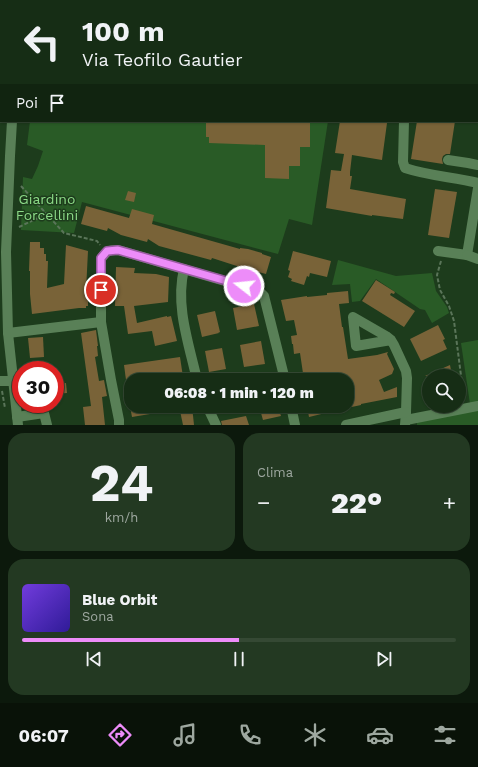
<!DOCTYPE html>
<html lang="it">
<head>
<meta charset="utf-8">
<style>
  body { margin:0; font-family:"Work Sans",sans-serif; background:#233922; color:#f1f3f6; height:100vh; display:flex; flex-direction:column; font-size:15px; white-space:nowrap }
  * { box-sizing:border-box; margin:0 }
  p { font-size:13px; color:#9ea8a0 }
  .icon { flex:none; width:22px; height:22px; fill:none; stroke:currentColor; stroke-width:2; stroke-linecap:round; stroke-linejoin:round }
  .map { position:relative; height:425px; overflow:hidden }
  .side { display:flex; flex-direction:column; gap:8px; padding:8px; background:#0c190c; flex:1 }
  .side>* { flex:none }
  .guide { position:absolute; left:0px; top:0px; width:478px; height:122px; box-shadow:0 1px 3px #0004,0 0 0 1px #354934; background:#162d15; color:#f1f3f6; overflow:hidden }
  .fabs { position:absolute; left:422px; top:369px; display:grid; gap:8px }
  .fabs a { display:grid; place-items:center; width:44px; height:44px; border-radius:50%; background:#162d15; box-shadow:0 1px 3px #0004,0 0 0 1px #354934; font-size:20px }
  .speed { position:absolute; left:12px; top:361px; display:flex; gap:8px; font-size:20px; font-weight:700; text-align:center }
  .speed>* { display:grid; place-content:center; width:52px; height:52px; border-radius:50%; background:#162d15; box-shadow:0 1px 3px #0004,0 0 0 1px #354934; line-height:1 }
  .speed .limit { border:6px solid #d22; background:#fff; color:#111 }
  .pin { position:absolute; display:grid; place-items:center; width:34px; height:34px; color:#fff; margin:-17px; border:2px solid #fff; border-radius:50%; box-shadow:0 1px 4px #0007 }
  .me { position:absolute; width:44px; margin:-22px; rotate:286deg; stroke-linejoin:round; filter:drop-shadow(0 0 3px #0008) }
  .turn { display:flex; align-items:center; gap:14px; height:84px; padding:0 16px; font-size:18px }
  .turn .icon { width:52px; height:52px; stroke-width:2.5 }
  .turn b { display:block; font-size:28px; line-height:34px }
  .then { display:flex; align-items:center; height:38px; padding:0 16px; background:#0003; gap:8px; font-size:15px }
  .big { font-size:30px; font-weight:800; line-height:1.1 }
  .side .tile { flex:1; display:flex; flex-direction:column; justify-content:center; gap:6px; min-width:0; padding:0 14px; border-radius:16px; background:#233922 }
  .side .dial { align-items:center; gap:0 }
  .dial b { font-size:52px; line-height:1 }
  .song { display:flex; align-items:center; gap:12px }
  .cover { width:48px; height:48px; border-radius:6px; background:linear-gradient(135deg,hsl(260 70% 55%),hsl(250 70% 35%)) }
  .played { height:4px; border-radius:2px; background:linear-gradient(90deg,#ed8cf9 50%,#354934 50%) }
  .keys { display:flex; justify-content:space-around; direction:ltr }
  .heat { display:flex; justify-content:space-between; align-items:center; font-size:22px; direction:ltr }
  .side .tiles { flex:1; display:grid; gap:8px; grid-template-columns:1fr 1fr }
  .tile:last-child { grid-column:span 2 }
  .trip { position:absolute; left:124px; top:373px; width:230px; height:40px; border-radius:16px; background:#162d15; box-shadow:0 1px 3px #0004,0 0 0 1px #354934; font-weight:800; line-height:40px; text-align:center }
  .tabs { display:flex; height:64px; justify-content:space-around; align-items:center; background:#091208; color:#9ea8a0 }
  .tabs .icon { width:28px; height:28px }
  .tabs .current { color:#ed8cf9 }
  .tabs b { font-size:18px; color:#f1f3f6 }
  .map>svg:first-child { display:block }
  .green { fill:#295b26 }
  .building { fill:#796338 }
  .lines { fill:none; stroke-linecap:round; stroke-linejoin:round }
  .path { stroke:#5a7559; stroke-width:2; stroke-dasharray:4 2; stroke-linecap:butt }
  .minor { stroke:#598057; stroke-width:10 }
  .route-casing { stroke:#9a5ba2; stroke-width:10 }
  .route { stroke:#ed8cf9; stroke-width:7 }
  .labels { text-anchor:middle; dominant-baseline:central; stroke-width:3; stroke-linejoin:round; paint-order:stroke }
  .park-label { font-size:14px; fill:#8cda87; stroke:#1d3c1c }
</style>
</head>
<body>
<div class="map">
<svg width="478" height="425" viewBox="0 0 478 425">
  <rect width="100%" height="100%" fill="#1d3c1c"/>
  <g class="green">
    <rect x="116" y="0" width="231" height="1"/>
    <path d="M30,121h298l-16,104 -23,-6 -11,35 -196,-52 -8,31 -53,-3 2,-53 9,2 6,-13 5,-15 -16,-6z"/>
    <path d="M338,260l58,16 36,-3 4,18 11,16 2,6 -17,10 -7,-13 -5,-1 -44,-30 -16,22 -8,1 -2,-18 -18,1z"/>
    <path d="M478,340v62l-8,2 -9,-61z"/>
    <path d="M478,407v18h-61v-4z"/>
  </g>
  <g class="building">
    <path d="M206,121h103l1,1v25h-10v19h-11v13l-24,-1v-33l-56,-2v-6h-3z"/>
    <path d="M340,121h32l15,2 -5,37 -30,-5 -2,17v4h2l-2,13 56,10 -3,20 -31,-4v1l-46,-8 5,-38 10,1 3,-17 -9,-1z"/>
    <path d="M417,121h38l-5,33h-4l-3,2 -1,3 1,5 -32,-5z"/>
    <path d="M435,189l22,3 -8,46 -21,-3z"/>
    <path d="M128,191l8,2 -2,9 -9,-2z"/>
    <path d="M86,206l43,12 3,-9 22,6 -2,9 7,2 81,23v-1l8,1 14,4v1l9,3 -5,17 -8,-2v1l-15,-4v-1l-31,-10 -1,2 -52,-14 -11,-7 -1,3 -26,-7 -13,-7 -1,3 -26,-7z"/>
    <path d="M30,242h10v6h4v6h2v7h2l-1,27 17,-4 2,-39 22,6 -2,40h2v15h-2v2h-7l-47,6 -2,-20v-23h-1z"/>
    <path d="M293,251l38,10 -4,16 -17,-4 -1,4 -2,-1 -3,9 -13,-4 1,-2 -4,-2 2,-6 -2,-1z"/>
    <path d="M116,267l19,1 -1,5 22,1 13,3 -1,25 -34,4 3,17 30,-7v1l4,-1 6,25 -22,5 -3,-15 -24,3 -4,-28h-9z"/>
    <path d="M376,280l19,12 -1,2 -3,-1 -1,2 25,16 -11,16 -42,-26z"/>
    <path d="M348,291l1,12 -10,1 3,23h1l5,32 29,-4 11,-3 -1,2 7,15 -2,5 -13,6 5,12 13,-5v10l-36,7v1l-14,3v-31l-20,3h-23l-4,-27 -6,1 -1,-10h-1l-1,-8 6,-1 -3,-15 -8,1 -5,-21 26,-4v1l20,-2v-2z"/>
    <path d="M254,304l5,22 -22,4 -4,-22z"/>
    <path d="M215,311l5,21 -2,1h1l-17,4 -5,-22z"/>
    <path d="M438,325l7,14 -2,1 4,9 -26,12 -11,-22z"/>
    <path d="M96,330l2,16h-1l1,10 -3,1 4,24 5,-1 3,16 -5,1 3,28h-20l-2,-18 8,-1 -10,-73z"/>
    <path d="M43,337l1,20 -14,1 -2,-20z"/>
    <path d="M261,341l4,23 -21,3 -4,-22z"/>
    <path d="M222,348l4,21 -17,3 -4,-21z"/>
    <path d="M180,357l3,20 -23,3h-34l-2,-15z"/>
    <path d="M450,365l2,11h-27z"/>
    <path d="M66,383l1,10 -12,1v-10z"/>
    <path d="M130,406h18l2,8 -18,3z"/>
    <path d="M179,406h13l2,19h-11z"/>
    <path d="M259,406h19l3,10 -18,4z"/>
    <path d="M307,406h35v3l-33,8z"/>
    <path d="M246,416l3,9h-27l-1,-4z"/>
  </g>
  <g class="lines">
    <g class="path">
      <path d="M0,114l1,-7"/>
      <path d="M21,186l43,47 33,8 3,4"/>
      <path d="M19,227l19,-9 7,-6"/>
      <path d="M441,261l-4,14 3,15 9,16 5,15 10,78"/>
      <path d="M2,391l3,17"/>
    </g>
    <g class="minor">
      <path d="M38,0l2,1"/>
      <path d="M333,1v-1"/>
      <path d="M477,32h1"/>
      <path d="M12,121l-2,35 -4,96 2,81 10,92"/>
      <path d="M404,121l-1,41 2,6c24,8 49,9 73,15"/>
      <path d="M448,160l20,3 10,2"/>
      <path d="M438,251l29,4 11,-67"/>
      <path d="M467,255l11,4"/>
      <path d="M184,269c-9,37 5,75 13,111"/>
      <path d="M8,333l93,-11"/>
      <path d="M391,340l-35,6 -3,-29 33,19 5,4 3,5 12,26 1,7 -1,34 -1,13"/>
      <path d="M0,381h13"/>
      <path d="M207,406l9,19"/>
      <path d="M291,406l4,19"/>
      <path d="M17,417l27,-4 3,12"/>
      <path d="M406,420l72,-14"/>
      <path d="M119,425v-5l-8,-40 -10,-58v-63c6,-9 8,-9 17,-9l141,41 5,5 21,84"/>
      <path d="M346,425l60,-13"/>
    </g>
  </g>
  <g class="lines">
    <g class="route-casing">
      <path id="route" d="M101,290v-32l6,-7 11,-1 126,36"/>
    </g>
    <use href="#route" class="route"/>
  </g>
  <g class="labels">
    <g class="park-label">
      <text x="47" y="199">Giardino<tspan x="47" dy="16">Forcellini</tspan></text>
    </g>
  </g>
</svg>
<div class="fabs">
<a><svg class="icon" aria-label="search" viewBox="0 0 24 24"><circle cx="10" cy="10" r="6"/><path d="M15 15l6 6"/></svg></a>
</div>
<div class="speed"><div class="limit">30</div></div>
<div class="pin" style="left:101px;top:290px;background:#d93025"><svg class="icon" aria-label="arrive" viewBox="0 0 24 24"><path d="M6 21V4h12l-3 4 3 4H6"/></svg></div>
<svg class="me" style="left:244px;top:286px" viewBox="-20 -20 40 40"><circle r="17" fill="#ed8cf9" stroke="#fff" stroke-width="3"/><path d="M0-11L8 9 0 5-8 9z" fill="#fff"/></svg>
<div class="trip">06:08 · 1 min · 120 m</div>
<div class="guide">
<div class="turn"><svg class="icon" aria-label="left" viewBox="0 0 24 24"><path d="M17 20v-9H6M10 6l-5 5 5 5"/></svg><div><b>100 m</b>Via Teofilo Gautier</div></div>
<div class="then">Poi<svg class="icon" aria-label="arrive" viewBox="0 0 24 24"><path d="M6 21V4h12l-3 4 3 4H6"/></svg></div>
</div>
</div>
<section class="side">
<div class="tiles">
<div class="tile dial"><b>24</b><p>km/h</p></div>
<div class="tile"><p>Clima</p>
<div class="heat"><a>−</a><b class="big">22°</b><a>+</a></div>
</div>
<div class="tile">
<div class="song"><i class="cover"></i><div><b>Blue Orbit</b><p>Sona</p></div></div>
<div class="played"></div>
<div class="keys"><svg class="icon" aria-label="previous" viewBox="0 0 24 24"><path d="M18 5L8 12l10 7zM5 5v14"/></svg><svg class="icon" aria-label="pause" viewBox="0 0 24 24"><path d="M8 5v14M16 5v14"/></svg><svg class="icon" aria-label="next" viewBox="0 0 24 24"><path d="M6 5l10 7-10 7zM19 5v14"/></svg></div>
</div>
</div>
</section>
<nav class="tabs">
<b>06:07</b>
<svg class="icon current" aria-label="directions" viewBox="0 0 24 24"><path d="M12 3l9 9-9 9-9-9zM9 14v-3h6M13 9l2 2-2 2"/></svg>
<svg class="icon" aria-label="music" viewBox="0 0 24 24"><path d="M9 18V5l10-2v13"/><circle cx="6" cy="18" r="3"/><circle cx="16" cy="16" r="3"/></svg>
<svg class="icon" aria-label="phone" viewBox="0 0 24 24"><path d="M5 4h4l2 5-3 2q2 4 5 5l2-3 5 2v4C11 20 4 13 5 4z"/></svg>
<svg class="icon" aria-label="climate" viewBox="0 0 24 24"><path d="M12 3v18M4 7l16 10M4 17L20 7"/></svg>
<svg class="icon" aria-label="car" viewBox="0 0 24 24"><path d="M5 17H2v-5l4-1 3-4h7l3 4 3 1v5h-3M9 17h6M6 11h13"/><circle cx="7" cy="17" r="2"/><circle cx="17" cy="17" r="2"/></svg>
<svg class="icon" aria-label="filters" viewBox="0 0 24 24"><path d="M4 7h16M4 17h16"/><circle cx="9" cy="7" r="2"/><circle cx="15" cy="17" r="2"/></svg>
</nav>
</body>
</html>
